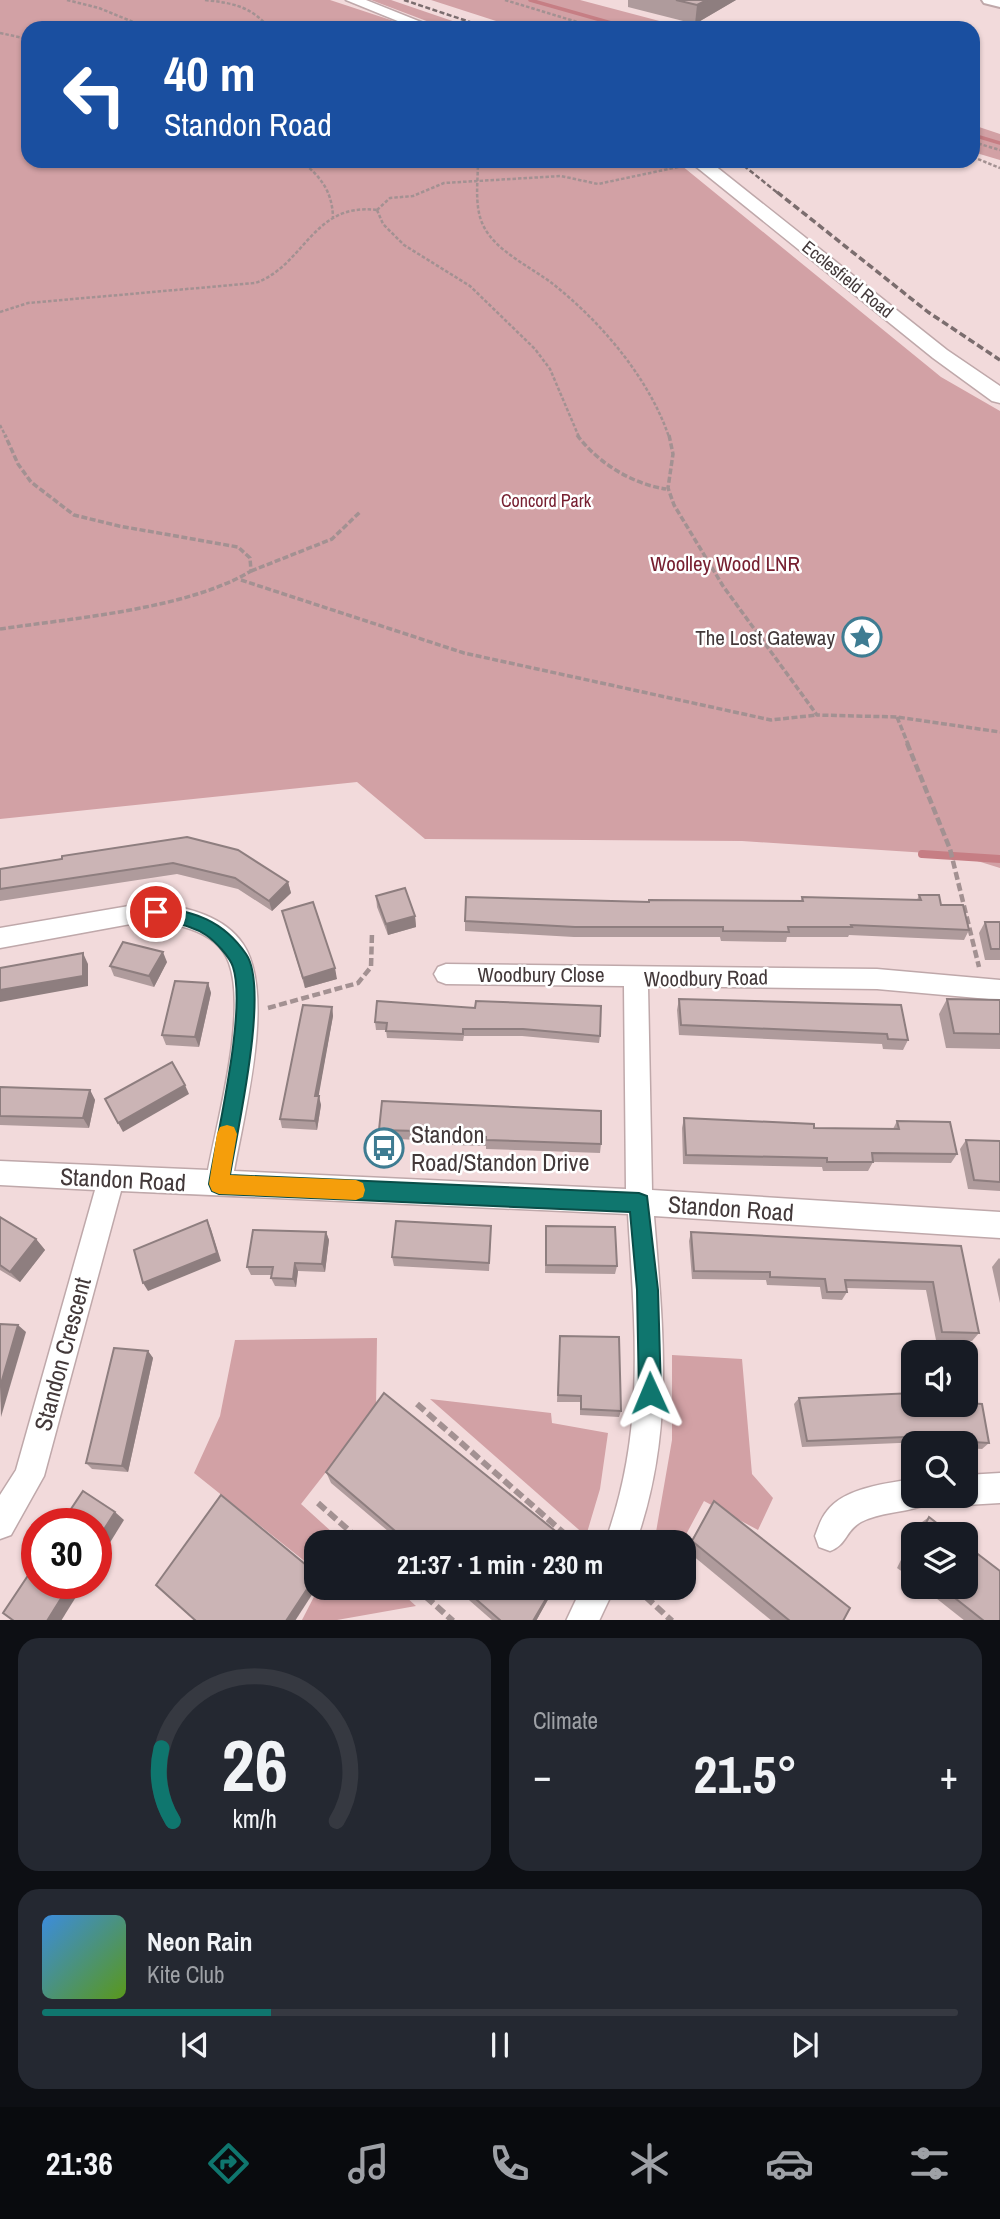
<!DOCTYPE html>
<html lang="en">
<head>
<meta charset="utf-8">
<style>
  body { margin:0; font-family:"Archivo Narrow",sans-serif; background:#242831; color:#f1f3f6; height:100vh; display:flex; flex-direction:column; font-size:26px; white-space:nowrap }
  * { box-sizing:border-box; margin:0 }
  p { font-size:23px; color:#9ea1a6 }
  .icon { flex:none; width:38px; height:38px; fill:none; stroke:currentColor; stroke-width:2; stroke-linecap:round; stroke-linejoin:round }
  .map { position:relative; height:1620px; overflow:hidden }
  .sheet { display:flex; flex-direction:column; gap:18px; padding:18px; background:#0d0f14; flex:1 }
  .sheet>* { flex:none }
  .top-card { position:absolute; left:21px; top:21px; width:959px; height:147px; border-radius:21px; box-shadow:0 2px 5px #0004; background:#1a4fa0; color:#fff; overflow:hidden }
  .fabs { position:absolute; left:901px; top:1340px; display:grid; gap:14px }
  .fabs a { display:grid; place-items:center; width:77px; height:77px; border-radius:14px; background:#171b24; box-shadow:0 2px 5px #0004; font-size:35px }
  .speed { position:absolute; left:21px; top:1508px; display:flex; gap:14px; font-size:35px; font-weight:700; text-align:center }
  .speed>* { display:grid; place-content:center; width:91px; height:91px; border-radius:50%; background:#171b24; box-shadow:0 2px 5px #0004; line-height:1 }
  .speed .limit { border:10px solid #d22; background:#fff; color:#111 }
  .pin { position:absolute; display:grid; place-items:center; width:60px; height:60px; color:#fff; margin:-30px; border:4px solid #fff; border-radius:50%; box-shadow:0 2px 7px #0007 }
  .me { position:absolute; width:77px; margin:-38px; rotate:359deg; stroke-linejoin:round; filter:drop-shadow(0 0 5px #0008) }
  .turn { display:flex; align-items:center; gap:24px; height:147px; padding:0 28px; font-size:32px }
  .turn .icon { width:91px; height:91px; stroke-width:2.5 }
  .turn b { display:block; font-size:49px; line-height:60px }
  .big { font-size:52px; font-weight:800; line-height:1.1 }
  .sheet .card { flex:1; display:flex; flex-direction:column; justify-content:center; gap:10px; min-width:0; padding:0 24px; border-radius:21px; background:#242831 }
  .sheet .dial { align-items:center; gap:0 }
  .dial svg { height:182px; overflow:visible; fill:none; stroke:#363941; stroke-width:7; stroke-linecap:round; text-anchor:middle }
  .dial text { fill:#f1f3f6; stroke:none }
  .song { display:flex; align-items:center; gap:21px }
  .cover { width:84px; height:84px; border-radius:10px; background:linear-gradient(135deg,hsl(210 70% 55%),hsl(90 70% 35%)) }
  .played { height:7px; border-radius:4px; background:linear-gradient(90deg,#0f766e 25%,#363941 25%) }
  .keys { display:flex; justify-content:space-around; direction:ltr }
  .heat { display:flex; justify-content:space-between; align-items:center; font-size:38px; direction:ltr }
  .sheet .tiles { flex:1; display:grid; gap:18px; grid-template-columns:1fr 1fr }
  .card:last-child { grid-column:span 2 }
  .trip { position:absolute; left:304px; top:1530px; width:392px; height:70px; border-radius:21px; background:#171b24; box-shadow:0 2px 5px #0004; font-weight:800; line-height:70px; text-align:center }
  .menu { display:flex; height:112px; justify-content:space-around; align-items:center; background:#090b0e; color:#9ea1a6 }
  .menu .icon { width:49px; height:49px }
  .menu .active { color:#0f766e }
  .menu b { font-size:32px; color:#f1f3f6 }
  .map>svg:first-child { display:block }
  .green { fill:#d2a1a5 }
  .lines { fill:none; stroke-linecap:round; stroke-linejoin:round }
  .stream-far1 { stroke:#c67e84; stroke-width:3.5 }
  .stream { stroke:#c67e84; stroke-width:8 }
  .minor-casing { stroke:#bfa8aa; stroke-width:3 }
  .tertiary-casing { stroke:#bfa8aa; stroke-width:4 }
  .secondary-casing { stroke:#bfa8aa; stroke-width:3 }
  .path-far3 { stroke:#a39192; stroke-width:2.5; stroke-dasharray:3.5 2; stroke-linecap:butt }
  .path-far2 { stroke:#a39192; stroke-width:3.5; stroke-dasharray:6 2.5; stroke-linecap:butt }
  .path-far1 { stroke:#a39192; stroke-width:4.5; stroke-dasharray:8 3.5; stroke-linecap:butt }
  .path { stroke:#a39192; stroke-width:6; stroke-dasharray:10 4.5; stroke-linecap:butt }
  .minor { fill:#fff; fill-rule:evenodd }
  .tertiary { fill:#fff; fill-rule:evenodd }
  .secondary { fill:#fff; fill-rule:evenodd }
  .rail-far1 { stroke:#7b6d6e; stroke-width:2.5; stroke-dasharray:5 2.5; stroke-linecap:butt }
  .rail { stroke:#7b6d6e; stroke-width:3.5; stroke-dasharray:7 3.5; stroke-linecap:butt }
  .wall { fill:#af9b9c }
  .shaded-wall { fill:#8e7e7f }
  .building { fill:#cbb4b5; stroke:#8e7e7f; stroke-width:2 }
  .route { fill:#0f766e; stroke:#0a4d48; stroke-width:2 }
  .slow { fill:#f59e0b }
  .labels { text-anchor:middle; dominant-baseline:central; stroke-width:5; stroke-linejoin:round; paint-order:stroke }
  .far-street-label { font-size:18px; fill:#43393a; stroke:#fff }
  .far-park-label { font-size:18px; fill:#772031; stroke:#fff }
  .park-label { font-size:21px; fill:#772031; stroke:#fff }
  .poi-label { font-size:21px; fill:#43393a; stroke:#fff; text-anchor:end }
  .street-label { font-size:21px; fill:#43393a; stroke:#fff }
  .near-poi-label { font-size:24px; fill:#43393a; stroke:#fff; text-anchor:start }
  .near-street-label { font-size:24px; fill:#43393a; stroke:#fff }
</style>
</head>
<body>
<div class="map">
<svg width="1000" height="1621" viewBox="0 0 1000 1621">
  <rect width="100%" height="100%" fill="#f2dadb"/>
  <g class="green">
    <path d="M0,0h330l85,28h-387v133h648l265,216 59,34v457l-42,-13 -216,-14 -317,-2 -68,-57 -357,37z"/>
    <path d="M371,0h20l82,28h-28z"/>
    <path d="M431,0h149l106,28h-168z"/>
    <path d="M973,125l27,9v26l-27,-8z"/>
    <path d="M377,1338l-1,70 -75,96 42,38h-26v29l-123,-98 26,-57 15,-76z"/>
    <path d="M672,1355l70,4 10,115 21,24 -15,32 -54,-29 -22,41h-11l-15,-10 16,-92z"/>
    <path d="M430,1399l121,14 1,10 56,10 -8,56 -14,47z"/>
    <path d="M319,1587h76l21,19 -79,14h-35z"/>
  </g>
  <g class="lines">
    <g class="stream-far1">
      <path d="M530,0l99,28"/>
      <path d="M973,135l27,8"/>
    </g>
    <path class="stream" d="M922,854l78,5"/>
    <g class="minor-casing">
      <g id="minor">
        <path d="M158,904c30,3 67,13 85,40 33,49 1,170 -9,227l392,18 -2,-203 -178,-2 -8,-3 -4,-7 4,-7 8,-3 431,5 123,11v20l-123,-11 -229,-3 4,204 348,22v26l-346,-22c9,115 21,215 -18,326h-31c41,-111 30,-212 23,-328l-507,-23 -77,285 -33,59 -11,4v-44l16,-25 79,-280 -95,-5v-24l208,9c10,-53 39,-157 21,-207 -12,-35 -62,-43 -93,-40l-136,25v-20l129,-22z"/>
        <path d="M1000,1473v30l-34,2 -11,-4 -2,-5h13v-21z"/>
        <path d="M914,1479v17h14l-3,9c-21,8 -45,7 -64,17 -16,9 -14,23 -31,29l-11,-4 -4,-11c3,-8 6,-18 12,-25 17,-23 60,-28 87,-32z"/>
        <path d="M582,1587h33l-16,34h-33z"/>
      </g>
    </g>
    <g class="tertiary-casing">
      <path id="tertiary" d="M982,0h18v7l-16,-4z"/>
    </g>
    <g class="secondary-casing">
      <g id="secondary">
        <path d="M346,0h20l70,28h-21z"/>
        <path d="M689,161h20l238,189 53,36v17l-8,-2 -59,-43z"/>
      </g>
    </g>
    <g class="path-far3">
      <path d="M67,0l32,8 49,20"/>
      <path d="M205,0c27,3 46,6 64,28"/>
      <path d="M505,0l92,28"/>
      <path d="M0,33l28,6"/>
      <path d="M973,142l27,8"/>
      <path d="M973,157l27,11"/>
      <path d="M301,161c20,16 31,30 32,56"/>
      <path d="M478,161c0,20 -4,45 5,64 12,26 48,42 70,59 48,38 96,94 116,153"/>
      <path d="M762,161h7"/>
      <path d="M377,210l6,14 21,21 66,41 65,63 15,20 29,68"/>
      <path d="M377,210l13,-12 23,-2 31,-13 117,-7 37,8 85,-18"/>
      <path d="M0,312l28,-9 227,-20c50,-17 57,-81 122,-73"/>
      <path d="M0,425l6,12"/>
    </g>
    <g class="path-far2">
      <path d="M577,435c21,28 55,49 89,54"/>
      <path d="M669,435l4,19 -5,34 6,17 49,81 94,129 80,2 103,15"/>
      <path d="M251,571l81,-32 29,-28"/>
      <path d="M241,580l223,73 307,67 46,-5"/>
      <path d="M0,629c74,-11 188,-20 251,-58l-1,-13 -12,-11 -119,-21 -45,-11 -43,-33 -13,-18 -13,-29"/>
      <path d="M897,717l11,27"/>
    </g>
    <g class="path-far1">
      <path d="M907,743l43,106 29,118"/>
      <path d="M268,1008l90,-25 13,-16 1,-34"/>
    </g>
    <g class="path">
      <path d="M417,1404l157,138"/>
      <path d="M318,1503l44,39"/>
      <path d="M415,1587l38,34"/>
      <path d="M635,1587l37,34"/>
    </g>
    <use href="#minor" class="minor"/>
    <use href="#tertiary" class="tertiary"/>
    <use href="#secondary" class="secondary"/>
    <g class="rail-far1">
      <path d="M404,0l84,28"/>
      <path d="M738,161l41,33"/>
    </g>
    <path class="rail" d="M777,192l151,120 72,48"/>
  </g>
  <g class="wall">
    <path d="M628,0h108l-41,24 -67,-17z"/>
    <path d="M187,837l101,45 3,11 -19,18 -34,-22 -61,-15 -177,27v-32z"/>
    <path d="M919,895l22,10 28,25 -5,10 -115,-5 -1,2h-61l-1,5 -65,-1 -1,-4h-146l-109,-6v-10l336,-20 1,-4 115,3z"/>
    <path d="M376,896l39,20 1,11 -28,8 -11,-28z"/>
    <path d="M282,911l55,68 -32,9z"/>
    <path d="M985,922h15v38h-15l-6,-27z"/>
    <path d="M167,962l-13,25 -40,-11 -4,-10z"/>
    <path d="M208,983l3,10 -12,54 -33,-2 -4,-10z"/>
    <path d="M679,999l222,6 7,35 -5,10 -20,-1 -1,-5 -203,-9 -2,-25z"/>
    <path d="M947,999l53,1v49l-54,-1 -7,-34z"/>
    <path d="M377,1001l223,35 -1,7 -77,-7h-58l-1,5 -76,-3 -1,-8h-10l-1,-8z"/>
    <path d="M332,1007l1,9 -15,80 3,9 -4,25 -35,-2 -2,-9z"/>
    <path d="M0,1087l90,3 5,10 -6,28 -89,-3z"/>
    <path d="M382,1101l219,43 -1,9 -114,-4v-3l-68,-2 -1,-4 -37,-2 -1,-8z"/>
    <path d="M684,1118l130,10 79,1 4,-8 60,33 -6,9 -78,-1 -5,9h-45l-1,-4 -139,-3 -1,-36z"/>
    <path d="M966,1140l34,1v50l-32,-2 -8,-40z"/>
    <path d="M0,1217l36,22 9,11 -25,32 -20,-12z"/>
    <path d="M546,1226l71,40 -2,8 -70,-1z"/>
    <path d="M326,1232l3,8 -4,32 -27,-1 -2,16 -21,-1 -4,-8 1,-3h-21l-4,-8z"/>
    <path d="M691,1232l270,14 18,87 -7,8 -36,-1 -10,-50 -80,-2 1,4 -5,8 -20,-1 -2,-12 -53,-2 -1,-5 -74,-1 -3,-38z"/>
    <path d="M491,1234l-2,37 -95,-5 -2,-9z"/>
    <path d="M999,1258l1,1v44l-8,-36z"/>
    <path d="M560,1336l61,75 -2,6 -39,-2v-13h-23z"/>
    <path d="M148,1351l5,7 -25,114 -36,-3 -6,-6z"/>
    <path d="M799,1398l190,45 -7,6 -16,-1v-4h-18v-3l-146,6 -8,-43z"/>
    <path d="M326,1472l243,70h-168l-70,-59z"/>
    <path d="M714,1501l129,120h-71l-86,-71z"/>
    <path d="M929,1517l23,18h-38v45l-17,-12 21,-43z"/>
    <path d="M454,1587h101l-19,34h-43z"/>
    <path d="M922,1587h44l34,34h-35z"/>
  </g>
  <g class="shaded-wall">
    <path d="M707,0h29l-41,24 2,-19z"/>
    <path d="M288,882l3,11 -19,18 -3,-10z"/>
    <path d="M415,916l1,11 -28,8 -2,-11z"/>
    <path d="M163,952l4,10 -13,25 -5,-11z"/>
    <path d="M83,953l5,11v22l-88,16v-12z"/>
    <path d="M335,968l2,11 -32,9 -2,-10z"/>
    <path d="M208,983l3,10 -12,54 -4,-10z"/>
    <path d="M332,1007l1,9 -16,89 -2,-9z"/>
    <path d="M185,1085l4,9 -66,38 -5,-9z"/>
    <path d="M90,1090l5,10 -6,28 -6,-10z"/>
    <path d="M319,1096l2,9 -4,25 -2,-9z"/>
    <path d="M207,1220l4,9 10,32 -73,30 -5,-8z"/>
    <path d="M326,1232l3,8 -4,32 -3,-8z"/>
    <path d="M36,1239l9,11 -25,32 -10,-10z"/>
    <path d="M295,1263l3,8 -2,16 -3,-8z"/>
    <path d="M18,1325l8,7 -25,85 -1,-30z"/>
    <path d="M148,1351l5,7 -25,114 -6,-6z"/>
    <path d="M115,1512l9,8 -28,45v-23z"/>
    <path d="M317,1574v13l-22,34h-9z"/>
    <path d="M70,1584h14l-23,37h-14z"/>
    <path d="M553,1587h2l-19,34h-3z"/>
  </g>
  <g class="building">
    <path d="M676,0h31l-10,5z"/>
    <path d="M187,837l51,13 50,32 -19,19 -34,-23 -62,-15 -173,26v-20l62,-10v-3z"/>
    <path d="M405,888l10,28 -29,8 -10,-28z"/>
    <path d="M919,895h20l2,10h22l6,25 -118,-5 1,2h-64l1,5 -66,-1v-4h-148l-110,-6 1,-24 183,5v-2l154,1 -1,-4 119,3z"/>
    <path d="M313,902l22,66 -32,10 -21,-67z"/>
    <path d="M985,922h15v27h-9z"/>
    <path d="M123,942l40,10 -14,24 -39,-10z"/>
    <path d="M83,953v23l-83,14v-22z"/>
    <path d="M175,981l33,2 -13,54 -33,-2z"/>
    <path d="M679,999l222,6 7,35 -20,-1 -1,-5 -206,-9z"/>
    <path d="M947,999l53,1v34l-46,-1z"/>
    <path d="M377,1001l98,7 1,-7 125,5 -1,30 -77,-7h-60v5l-77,-3 1,-8 -12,-1z"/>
    <path d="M303,1005l29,2 -17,89h4l-4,25 -35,-2z"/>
    <path d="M172,1062l13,23 -67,38 -13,-24z"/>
    <path d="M0,1087l90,3 -7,28 -83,-2z"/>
    <path d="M382,1101l219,10v33l-115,-4v-3l-69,-2v-4l-38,-1z"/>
    <path d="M684,1118l130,6v4l85,1 -2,-8 53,1 7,32 -85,-1 1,9h-46v-4l-141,-3z"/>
    <path d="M966,1140l34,1v41l-26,-2z"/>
    <path d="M0,1217l36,22 -26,33 -10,-7z"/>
    <path d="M207,1220l10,33 -74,30 -9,-33z"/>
    <path d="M396,1221l95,5 -2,37 -97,-6z"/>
    <path d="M546,1226l69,1 2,39 -71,-1z"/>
    <path d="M253,1230l73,2 -4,32 -27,-1 -2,16 -22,-1 2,-11h-26z"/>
    <path d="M691,1232l270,14 18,87 -37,-1 -9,-50 -88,-2 2,12h-20l-2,-13 -55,-2v-5l-76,-1z"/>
    <path d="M0,1324l18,1 -18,62z"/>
    <path d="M560,1336l59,1 2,74 -40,-2v-13l-23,-1z"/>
    <path d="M114,1348l34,3 -26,115 -36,-3z"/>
    <path d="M384,1393l185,149h-161l-82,-70z"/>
    <path d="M914,1393v12h52v-2l16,1 7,39 -33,-2 -1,-6 -148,6 -8,-43z"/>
    <path d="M83,1491l32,21 -19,30v-18h-35z"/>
    <path d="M221,1495l96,79 -31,47h-90l-40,-36z"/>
    <path d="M714,1501l136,107 -7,13h-53l-98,-80z"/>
    <path d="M929,1517l23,18h-32z"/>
    <path d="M966,1545l34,26v50h-16l-43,-34h25z"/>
    <path d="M914,1548v18l-7,-5z"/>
    <path d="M37,1562v22h33l-23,37h-33l-11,-8z"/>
    <path d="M462,1587h91l-20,34h-32z"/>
  </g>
  <path class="route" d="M156,905c39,8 66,14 90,49 24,34 -9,177 -16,221l409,18 8,3 11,94 3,103 -3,8 -8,3 -8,-3 -3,-8 -2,-103 -7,-78 -411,-18 -7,-3 -3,-7c8,-50 38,-174 24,-217 -3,-10 -18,-26 -27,-32 -17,-12 -37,-11 -56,-18l-3,-5 3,-5z"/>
  <path class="slow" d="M227,1125l7,2 3,7 -7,41 126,5 7,3 2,7 -2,7 -7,3 -137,-6 -7,-3 -3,-7 8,-50 3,-7z"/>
  <defs>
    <g id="sight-ring" transform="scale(2.0125)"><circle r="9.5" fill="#fff" stroke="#3e7c92" stroke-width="1.5"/><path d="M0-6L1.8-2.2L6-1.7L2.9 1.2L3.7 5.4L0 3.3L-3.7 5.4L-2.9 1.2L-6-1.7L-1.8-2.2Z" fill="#3e7c92"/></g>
    <g id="bus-ring" transform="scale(2.0125)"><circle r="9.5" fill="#fff" stroke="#3e7c92" stroke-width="1.5"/><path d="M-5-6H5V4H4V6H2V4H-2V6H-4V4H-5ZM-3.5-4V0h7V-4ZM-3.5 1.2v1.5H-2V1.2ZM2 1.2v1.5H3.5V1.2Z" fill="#3e7c92"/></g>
  </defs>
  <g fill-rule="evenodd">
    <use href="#sight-ring" x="862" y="637"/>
    <use href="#bus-ring" x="384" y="1148"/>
  </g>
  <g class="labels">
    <g class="far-street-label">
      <text transform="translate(848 279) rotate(39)">Ecclesfield Road</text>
    </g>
    <g class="far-park-label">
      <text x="546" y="500">Concord Park</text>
    </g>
    <g class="park-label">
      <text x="725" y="563">Woolley Wood LNR</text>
    </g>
    <g class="poi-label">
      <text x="835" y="637">The Lost Gateway</text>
    </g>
    <g class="street-label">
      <text x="541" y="974">Woodbury Close</text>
      <text transform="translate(706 978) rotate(-1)">Woodbury Road</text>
    </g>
    <g class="near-poi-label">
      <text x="411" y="1134">Standon<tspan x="411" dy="28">Road/Standon Drive</tspan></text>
    </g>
    <g class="near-street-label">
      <text transform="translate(123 1179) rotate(3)">Standon Road</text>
      <text transform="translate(731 1208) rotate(4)">Standon Road</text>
      <text transform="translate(62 1354) rotate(-75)">Standon Crescent</text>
    </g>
  </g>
</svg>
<div class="fabs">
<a><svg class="icon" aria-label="sound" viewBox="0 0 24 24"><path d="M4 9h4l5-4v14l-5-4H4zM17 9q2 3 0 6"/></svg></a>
<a><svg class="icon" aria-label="search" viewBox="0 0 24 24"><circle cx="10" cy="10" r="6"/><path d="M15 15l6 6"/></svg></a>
<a><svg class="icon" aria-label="layers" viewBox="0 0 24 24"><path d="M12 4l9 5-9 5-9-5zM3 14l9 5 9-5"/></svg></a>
</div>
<div class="speed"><div class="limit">30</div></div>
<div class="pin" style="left:156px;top:912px;background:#d93025"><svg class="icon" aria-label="arrive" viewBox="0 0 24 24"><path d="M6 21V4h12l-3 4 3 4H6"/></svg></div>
<svg class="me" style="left:650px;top:1393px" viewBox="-20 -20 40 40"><path d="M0-17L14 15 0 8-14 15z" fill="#0f766e" stroke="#fff" stroke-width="4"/></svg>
<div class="trip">21:37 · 1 min · 230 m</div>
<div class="top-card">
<div class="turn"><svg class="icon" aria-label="left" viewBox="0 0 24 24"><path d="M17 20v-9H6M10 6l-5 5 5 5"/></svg><div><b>40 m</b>Standon Road</div></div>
</div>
</div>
<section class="sheet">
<div class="tiles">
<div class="card dial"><svg viewBox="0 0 100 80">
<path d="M14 69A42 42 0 1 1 86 69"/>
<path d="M14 69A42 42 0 0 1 9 37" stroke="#0f766e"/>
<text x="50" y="56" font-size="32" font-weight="700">26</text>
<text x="50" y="72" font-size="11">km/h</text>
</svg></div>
<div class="card"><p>Climate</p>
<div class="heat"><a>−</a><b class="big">21.5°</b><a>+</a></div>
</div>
<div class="card">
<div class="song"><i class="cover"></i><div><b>Neon Rain</b><p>Kite Club</p></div></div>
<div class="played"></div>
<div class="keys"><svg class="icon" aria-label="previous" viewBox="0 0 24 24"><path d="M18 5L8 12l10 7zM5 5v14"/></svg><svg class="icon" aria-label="pause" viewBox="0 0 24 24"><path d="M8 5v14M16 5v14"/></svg><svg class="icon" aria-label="next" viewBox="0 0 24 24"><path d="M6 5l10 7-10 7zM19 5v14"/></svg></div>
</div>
</div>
</section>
<nav class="menu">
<b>21:36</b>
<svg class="icon active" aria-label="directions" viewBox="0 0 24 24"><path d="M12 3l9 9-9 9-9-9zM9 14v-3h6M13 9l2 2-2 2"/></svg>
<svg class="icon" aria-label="music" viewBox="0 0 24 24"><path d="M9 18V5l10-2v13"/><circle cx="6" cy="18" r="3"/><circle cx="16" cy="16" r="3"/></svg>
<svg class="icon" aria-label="phone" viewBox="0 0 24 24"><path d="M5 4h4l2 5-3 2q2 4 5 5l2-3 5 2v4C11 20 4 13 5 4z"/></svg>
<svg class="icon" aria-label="climate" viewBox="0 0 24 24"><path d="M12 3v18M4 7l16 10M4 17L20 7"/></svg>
<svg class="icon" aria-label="car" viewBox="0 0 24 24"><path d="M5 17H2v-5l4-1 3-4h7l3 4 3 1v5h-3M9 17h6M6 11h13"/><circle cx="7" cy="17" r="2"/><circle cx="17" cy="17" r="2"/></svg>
<svg class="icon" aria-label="filters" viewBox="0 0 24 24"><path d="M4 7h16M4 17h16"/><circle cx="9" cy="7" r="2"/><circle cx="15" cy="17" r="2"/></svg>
</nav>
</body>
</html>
